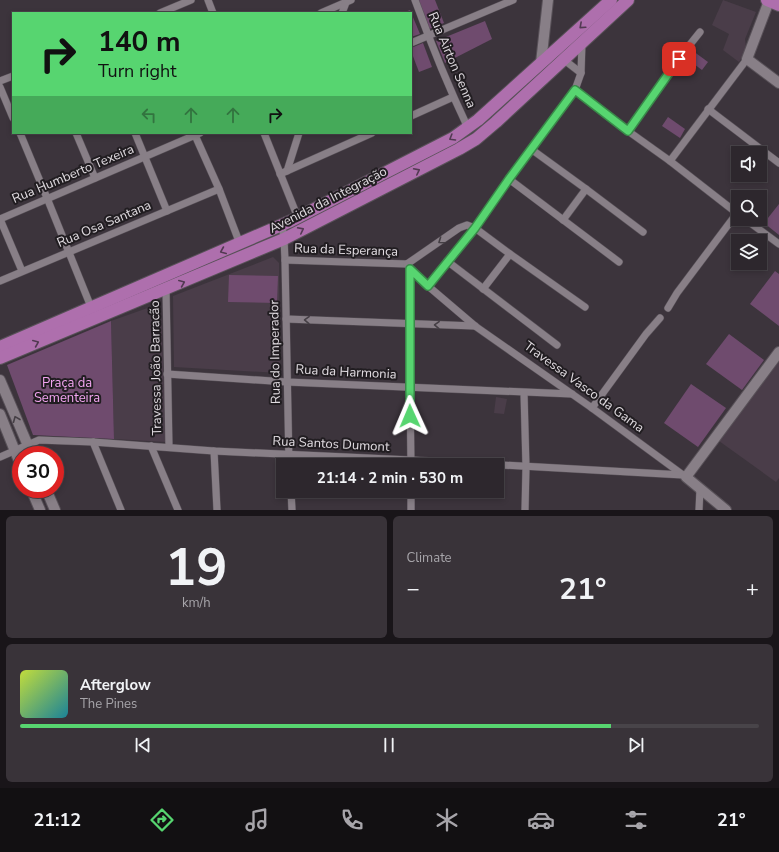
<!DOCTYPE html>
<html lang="en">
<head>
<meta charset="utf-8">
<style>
  body { margin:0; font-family:"Nunito Sans",sans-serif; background:#393339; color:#f1f3f6; height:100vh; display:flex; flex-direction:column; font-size:15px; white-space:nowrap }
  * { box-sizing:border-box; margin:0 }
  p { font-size:13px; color:#a7a5aa }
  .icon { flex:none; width:22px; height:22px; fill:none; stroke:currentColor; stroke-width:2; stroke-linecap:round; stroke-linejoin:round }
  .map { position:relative; height:510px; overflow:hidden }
  .details { display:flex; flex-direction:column; gap:6px; padding:6px; background:#191519; flex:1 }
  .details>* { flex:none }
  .hud { position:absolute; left:12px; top:12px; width:400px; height:122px; border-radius:0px; box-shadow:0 2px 6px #0003,0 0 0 1px #484449; background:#57d570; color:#111; overflow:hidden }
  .tools { position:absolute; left:731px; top:146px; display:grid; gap:8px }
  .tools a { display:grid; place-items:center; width:36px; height:36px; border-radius:0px; background:#2d272d; box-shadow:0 2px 6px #0003,0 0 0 1px #484449; font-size:20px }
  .speed { position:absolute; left:12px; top:446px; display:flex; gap:8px; font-size:20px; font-weight:700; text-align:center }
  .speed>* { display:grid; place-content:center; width:52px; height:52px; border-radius:50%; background:#2d272d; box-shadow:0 2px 6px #0003,0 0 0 1px #484449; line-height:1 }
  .speed .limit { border:6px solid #d22; background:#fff; color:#111 }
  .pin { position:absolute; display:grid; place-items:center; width:34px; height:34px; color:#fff; margin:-17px; border-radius:8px; box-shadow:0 2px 6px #0006 }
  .me { position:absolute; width:44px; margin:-22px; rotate:359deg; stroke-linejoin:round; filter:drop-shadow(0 0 3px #0008) }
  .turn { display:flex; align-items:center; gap:14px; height:84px; padding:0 20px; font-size:18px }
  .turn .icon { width:52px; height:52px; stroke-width:2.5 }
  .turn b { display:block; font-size:28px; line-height:34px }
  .lanes { display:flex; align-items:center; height:38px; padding:0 20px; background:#0003; justify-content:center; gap:20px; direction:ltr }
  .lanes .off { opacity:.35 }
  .big { font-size:30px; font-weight:700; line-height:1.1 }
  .details .card { flex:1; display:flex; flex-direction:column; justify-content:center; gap:6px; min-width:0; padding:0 14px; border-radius:6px; background:#393339 }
  .details .dial { align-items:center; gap:0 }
  .dial b { font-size:52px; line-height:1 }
  .song { display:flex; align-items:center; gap:12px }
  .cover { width:48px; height:48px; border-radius:6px; background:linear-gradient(135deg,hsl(70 70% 55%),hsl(190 70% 35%)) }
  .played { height:4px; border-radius:2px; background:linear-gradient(90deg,#57d570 80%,#484449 80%) }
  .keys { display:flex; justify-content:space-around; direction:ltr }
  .heat { display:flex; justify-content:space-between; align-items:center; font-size:22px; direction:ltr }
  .details .tiles { flex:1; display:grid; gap:6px; grid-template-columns:1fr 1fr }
  .card:last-child { grid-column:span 2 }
  .trip { position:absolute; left:276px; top:458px; width:228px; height:40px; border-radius:0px; background:#2d272d; box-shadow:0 2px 6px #0003,0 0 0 1px #484449; font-weight:700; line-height:40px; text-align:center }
  .menu { display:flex; height:64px; justify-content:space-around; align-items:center; background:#121012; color:#a7a5aa }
  .menu .icon { width:28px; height:28px }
  .menu .active { color:#57d570 }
  .menu b { font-size:18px; color:#f1f3f6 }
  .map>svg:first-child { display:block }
  .built { fill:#4a3d49 }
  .green { fill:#6f4b6e }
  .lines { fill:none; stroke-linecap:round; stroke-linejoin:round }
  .street-casing { stroke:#585158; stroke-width:8 }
  .secondary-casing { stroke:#585158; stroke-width:12 }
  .primary-casing { stroke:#585158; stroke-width:14 }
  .street { stroke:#887f87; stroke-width:7 }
  .secondary { stroke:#887f87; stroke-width:10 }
  .primary { stroke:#ae6fad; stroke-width:12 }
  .oneway { stroke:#523a52 }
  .oneway2 { stroke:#453f45 }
  .route-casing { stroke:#398a49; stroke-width:10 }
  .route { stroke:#57d570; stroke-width:7 }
  .labels { text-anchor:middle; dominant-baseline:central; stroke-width:4; stroke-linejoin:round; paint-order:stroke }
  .street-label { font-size:13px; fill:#e0dbe0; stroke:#211d21 }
  .park-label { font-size:13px; fill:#f3a5f1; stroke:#211d21 }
</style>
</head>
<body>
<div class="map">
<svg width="779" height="510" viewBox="0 0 779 510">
  <rect width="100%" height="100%" fill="#3c343c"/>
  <g class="built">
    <path d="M723,0l33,12 -11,27 1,8 -2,8 -5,7 -16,-12 6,-16 -17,-9z"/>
    <path d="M273,257l6,6 1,110 -106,-6 -1,-71z"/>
    <path d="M156,305l5,6 5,131 -52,-3 -3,-118z"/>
    <path d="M779,361v117l-3,4 -57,-41z"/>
    <path d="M496,397l11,2 -3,15 -10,-1z"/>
  </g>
  <g class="green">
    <path d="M418,0h17l9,23 -15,6z"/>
    <path d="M410,10l10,24 -9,3v-24h-9z"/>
    <path d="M485,21l7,18 -47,24 -9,-22z"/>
    <path d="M423,43l9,24 -13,5 -8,-21v-3z"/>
    <path d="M693,51l15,11 -6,8 -15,-11z"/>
    <path d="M668,117l17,12 -5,9 -18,-12z"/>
    <path d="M779,204v31l-15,-12z"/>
    <path d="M775,271l4,3v52l-29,-22z"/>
    <path d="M229,275l49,1 -1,27 -49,-1z"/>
    <path d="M111,321l3,118 -81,-4 -26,-70z"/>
    <path d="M729,334l35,26 -22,30 -36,-26z"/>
    <path d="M691,384l35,24 -28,39 -34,-24z"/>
  </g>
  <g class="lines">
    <g class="street-casing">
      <g id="street">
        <path d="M208,0l5,13"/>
        <path d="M415,0c16,44 33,86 53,128"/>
        <path d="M160,13l31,-13"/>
        <path d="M321,13l30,-13"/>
        <path d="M342,13l5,-13"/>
        <path d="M411,43l102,-43"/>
        <path d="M563,59l18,14"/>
        <path d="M0,81l13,-5"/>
        <path d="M0,87l13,31"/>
        <path d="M575,90l53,41 42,30 68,53"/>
        <path d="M708,109l71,54"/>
        <path d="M411,116l42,-19"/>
        <path d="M628,131l60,-84 12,-15"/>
        <path d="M20,133l27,65 44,109"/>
        <path d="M76,133l19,45"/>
        <path d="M135,133l32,78"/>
        <path d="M194,133l25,56 21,55"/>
        <path d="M264,133l34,85"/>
        <path d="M531,149l55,40 57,43"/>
        <path d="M670,161l77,-102"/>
        <path d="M287,171l12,-38"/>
        <path d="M280,174l92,-41"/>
        <path d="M509,179l110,83"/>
        <path d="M0,219l200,-86"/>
        <path d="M0,219l22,52"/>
        <path d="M745,219l34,25"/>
        <path d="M563,220l23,-31"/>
        <path d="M282,225l2,14 1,21 4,205"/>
        <path d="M285,260l122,4"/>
        <path d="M447,261l110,84"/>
        <path d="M407,264l3,5 18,17 47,40 117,82 91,67"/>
        <path d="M407,264l52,-36 8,-3 8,3 35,26 75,53"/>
        <path d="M410,269v118l1,78"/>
        <path d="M0,281l219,-92"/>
        <path d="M428,286l47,-58 34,-49 66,-89 6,-17 1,-30"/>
        <path d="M166,289l3,158"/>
        <path d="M483,289l27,-35"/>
        <path d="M668,308l9,-15 60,-80"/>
        <path d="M286,319l189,7"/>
        <path d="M167,374l120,8 285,12"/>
        <path d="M524,393l2,74 -1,43"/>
        <path d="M592,408l54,-74 14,-16"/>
        <path d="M93,442l28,68"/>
        <path d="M151,446l27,64"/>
        <path d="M214,451l3,59"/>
        <path d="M0,457l39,-17 54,2 121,9 197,9 272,15"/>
        <path d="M291,491l1,19"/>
        <path d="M411,491v19"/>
        <path d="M699,510l1,-21"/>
      </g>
    </g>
    <g class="secondary-casing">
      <g id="secondary">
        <path d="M769,1l-22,58 32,24"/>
        <path d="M541,63l7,-63"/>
        <path d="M0,380l32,75"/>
        <path d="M0,414l21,52"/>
        <path d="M31,489l9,21"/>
        <path d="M46,489l9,21"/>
        <path d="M726,510l-40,-33 93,-125"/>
      </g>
    </g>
    <g class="primary-casing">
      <g id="primary">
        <path d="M767,0l12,5"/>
        <path d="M0,347l291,-126 162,-83 25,-18 133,-120"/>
        <path d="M0,358l284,-119 175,-90 17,-10 20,-17 132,-122"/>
      </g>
    </g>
    <use href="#street" class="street"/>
    <use href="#secondary" class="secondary"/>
    <use href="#primary" class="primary"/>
  </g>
  <defs><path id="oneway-chevron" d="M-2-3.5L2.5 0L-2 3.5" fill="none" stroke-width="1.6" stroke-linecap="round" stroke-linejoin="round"/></defs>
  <g class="oneway">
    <use href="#oneway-chevron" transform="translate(582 26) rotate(138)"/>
    <use href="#oneway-chevron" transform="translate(452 138) rotate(149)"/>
    <use href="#oneway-chevron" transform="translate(417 171) rotate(-27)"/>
    <use href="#oneway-chevron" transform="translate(301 230) rotate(-27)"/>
    <use href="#oneway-chevron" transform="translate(223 251) rotate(157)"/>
    <use href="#oneway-chevron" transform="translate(182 283) rotate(-23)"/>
    <use href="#oneway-chevron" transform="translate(36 343) rotate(-23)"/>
  </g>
  <g class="oneway2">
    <use href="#oneway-chevron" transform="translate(441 241) rotate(145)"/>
    <use href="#oneway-chevron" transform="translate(307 320) rotate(-178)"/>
    <use href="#oneway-chevron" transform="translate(437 325) rotate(-178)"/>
    <use href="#oneway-chevron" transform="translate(16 419) rotate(-112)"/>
  </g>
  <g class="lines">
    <g class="route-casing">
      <path id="route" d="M410,416v-147l18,17 47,-58 34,-49 66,-89 53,41 51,-72"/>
    </g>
    <use href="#route" class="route"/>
  </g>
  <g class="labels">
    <g class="street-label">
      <text transform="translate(452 60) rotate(67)">Rua Airton Senna</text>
      <text transform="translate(73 174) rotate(-23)">Rua Humberto Texeira</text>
      <text transform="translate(328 200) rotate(-27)">Avenida da Integração</text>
      <text transform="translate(104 224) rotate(-23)">Rua Osa Santana</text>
      <text transform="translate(346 250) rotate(2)">Rua da Esperança</text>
      <text transform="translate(275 352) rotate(-91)">Rua do Imperador</text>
      <text transform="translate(156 368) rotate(-91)">Travessa João Barracão</text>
      <text transform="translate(346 372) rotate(3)">Rua da Harmonia</text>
      <text transform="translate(584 387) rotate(36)">Travessa Vasco da Gama</text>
      <text transform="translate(331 444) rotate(3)">Rua Santos Dumont</text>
    </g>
    <g class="park-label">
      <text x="67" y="383">Praça da<tspan x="67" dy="15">Sementeira</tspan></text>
    </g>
  </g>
</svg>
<div class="tools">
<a><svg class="icon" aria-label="sound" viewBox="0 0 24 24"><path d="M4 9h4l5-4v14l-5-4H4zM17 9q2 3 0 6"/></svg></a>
<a><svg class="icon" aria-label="search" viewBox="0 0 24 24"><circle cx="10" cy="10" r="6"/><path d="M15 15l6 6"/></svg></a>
<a><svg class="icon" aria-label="layers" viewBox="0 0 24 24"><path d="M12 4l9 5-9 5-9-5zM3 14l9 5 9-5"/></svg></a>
</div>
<div class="speed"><div class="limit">30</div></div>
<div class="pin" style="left:679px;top:59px;background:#d93025"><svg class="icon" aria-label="arrive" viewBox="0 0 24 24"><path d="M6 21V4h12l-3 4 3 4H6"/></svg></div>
<svg class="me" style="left:410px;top:416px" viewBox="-20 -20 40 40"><path d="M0-17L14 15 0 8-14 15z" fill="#57d570" stroke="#fff" stroke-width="4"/></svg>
<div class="trip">21:14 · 2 min · 530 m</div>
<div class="hud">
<div class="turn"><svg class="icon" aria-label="right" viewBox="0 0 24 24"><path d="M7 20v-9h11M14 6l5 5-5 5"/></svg><div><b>140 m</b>Turn right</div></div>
<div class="lanes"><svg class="icon off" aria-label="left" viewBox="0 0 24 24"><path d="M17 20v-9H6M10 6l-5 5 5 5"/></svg><svg class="icon off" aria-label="ahead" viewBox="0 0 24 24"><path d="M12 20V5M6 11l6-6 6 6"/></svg><svg class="icon off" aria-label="ahead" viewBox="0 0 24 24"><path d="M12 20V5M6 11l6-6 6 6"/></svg><svg class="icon" aria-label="right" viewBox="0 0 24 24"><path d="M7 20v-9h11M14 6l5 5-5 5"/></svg></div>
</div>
</div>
<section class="details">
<div class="tiles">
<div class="card dial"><b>19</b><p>km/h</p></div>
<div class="card"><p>Climate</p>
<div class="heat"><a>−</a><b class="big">21°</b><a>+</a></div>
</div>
<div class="card">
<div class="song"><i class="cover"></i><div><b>Afterglow</b><p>The Pines</p></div></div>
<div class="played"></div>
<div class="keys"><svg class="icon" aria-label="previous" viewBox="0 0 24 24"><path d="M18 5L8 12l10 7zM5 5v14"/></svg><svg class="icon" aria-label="pause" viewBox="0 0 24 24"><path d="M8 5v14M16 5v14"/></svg><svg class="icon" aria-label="next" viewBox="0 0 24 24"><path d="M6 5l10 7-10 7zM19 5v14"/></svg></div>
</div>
</div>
</section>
<nav class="menu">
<b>21:12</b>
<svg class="icon active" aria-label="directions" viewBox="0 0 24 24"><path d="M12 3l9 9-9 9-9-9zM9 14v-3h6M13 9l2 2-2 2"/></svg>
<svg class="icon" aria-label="music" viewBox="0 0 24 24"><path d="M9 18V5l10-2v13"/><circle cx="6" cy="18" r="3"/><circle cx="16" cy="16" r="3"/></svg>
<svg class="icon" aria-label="phone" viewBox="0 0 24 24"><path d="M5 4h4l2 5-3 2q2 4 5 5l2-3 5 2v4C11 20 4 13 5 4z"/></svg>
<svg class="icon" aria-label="climate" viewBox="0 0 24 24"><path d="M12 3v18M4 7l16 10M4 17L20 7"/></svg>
<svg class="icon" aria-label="car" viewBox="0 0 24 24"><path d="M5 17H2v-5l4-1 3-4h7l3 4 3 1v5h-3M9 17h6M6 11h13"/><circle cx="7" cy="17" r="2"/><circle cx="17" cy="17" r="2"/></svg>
<svg class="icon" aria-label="filters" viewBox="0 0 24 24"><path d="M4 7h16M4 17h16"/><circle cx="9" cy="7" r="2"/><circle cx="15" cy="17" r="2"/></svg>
<b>21°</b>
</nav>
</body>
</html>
